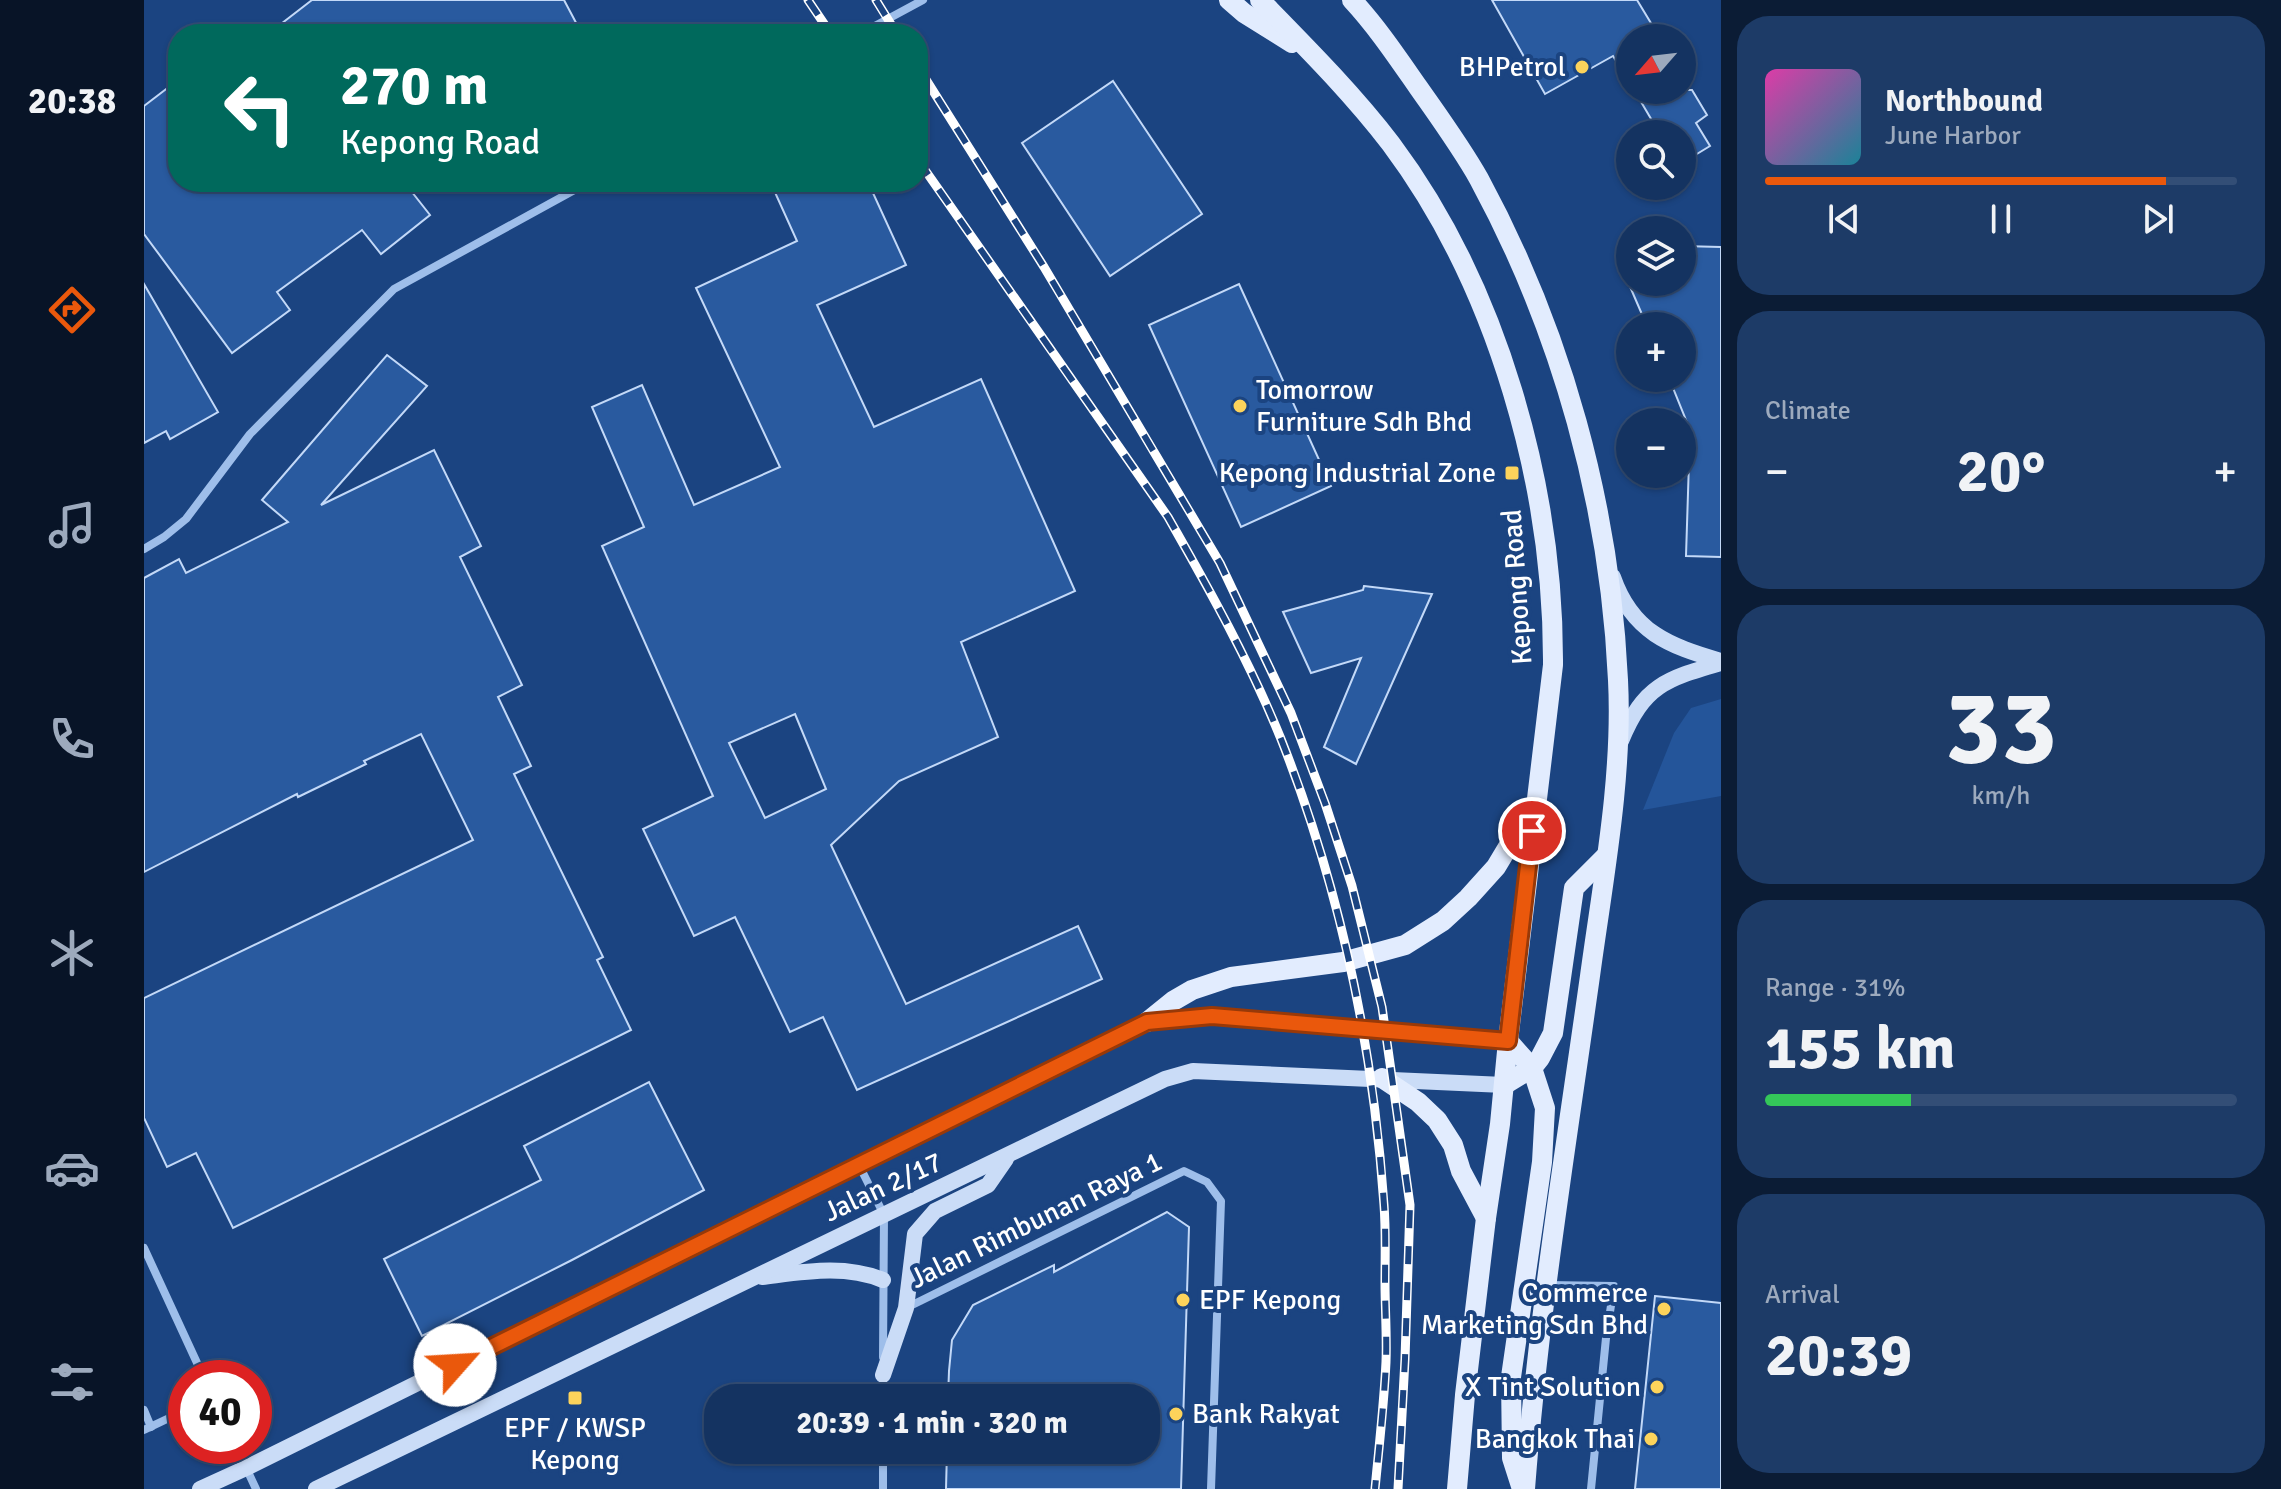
<!DOCTYPE html>
<html lang="en">
<head>
<meta charset="utf-8">
<style>
  body { margin:0; font-family:Signika,sans-serif; background:#1d3b67; color:#f1f3f6; height:100vh; display:flex; flex-direction:column; font-size:30px; white-space:nowrap }
  * { box-sizing:border-box; margin:0 }
  p { font-size:26px; color:#9daabd }
  .icon { flex:none; width:44px; height:44px; fill:none; stroke:currentColor; stroke-width:2; stroke-linecap:round; stroke-linejoin:round }
  .map { position:relative; flex:1; overflow:hidden }
  .details { display:flex; flex-direction:column; gap:16px; padding:16px; background:#0b1c35; width:560px }
  .details>* { flex:none }
  .guide { position:absolute; left:24px; top:24px; width:760px; height:168px; border-radius:32px; box-shadow:0 2px 6px #0004,0 0 0 2px #334e76; background:#00695c; color:#fff; overflow:hidden }
  .needle { width:52px; rotate:242deg }
  .fabs { position:absolute; left:1472px; top:24px; display:grid; gap:16px }
  .fabs a { display:grid; place-items:center; width:80px; height:80px; border-radius:50%; background:#143361; box-shadow:0 2px 6px #0004,0 0 0 2px #334e76; font-size:40px }
  .speed { position:absolute; left:24px; top:1360px; display:flex; gap:16px; font-size:40px; font-weight:700; text-align:center }
  .speed>* { display:grid; place-content:center; width:104px; height:104px; border-radius:50%; background:#143361; box-shadow:0 2px 6px #0004,0 0 0 2px #334e76; line-height:1 }
  .speed .limit { border:12px solid #d22; background:#fff; color:#111 }
  .pin { position:absolute; display:grid; place-items:center; width:68px; height:68px; color:#fff; margin:-34px; border:4px solid #fff; border-radius:50%; box-shadow:0 2px 8px #0007 }
  .me { position:absolute; width:88px; margin:-44px; rotate:64deg; stroke-linejoin:round; filter:drop-shadow(0 0 6px #0008) }
  .turn { display:flex; align-items:center; gap:28px; height:168px; padding:0 40px; font-size:36px }
  .turn .icon { width:104px; height:104px; stroke-width:2.5 }
  .turn b { display:block; font-size:56px; line-height:68px }
  .big { font-size:60px; font-weight:700; line-height:1.1 }
  .details .widget { flex:1; display:flex; flex-direction:column; justify-content:center; gap:12px; min-width:0; padding:0 28px; border-radius:32px; background:#1d3b67 }
  .details .dial { align-items:center; gap:0 }
  .dial b { font-size:104px; line-height:1 }
  .song { display:flex; align-items:center; gap:24px }
  .cover { width:96px; height:96px; border-radius:12px; background:linear-gradient(135deg,hsl(320 70% 55%),hsl(190 70% 35%)) }
  .played { height:8px; border-radius:4px; background:linear-gradient(90deg,#ea580c 85%,#334e76 85%) }
  .keys { display:flex; justify-content:space-around; direction:ltr }
  .heat { display:flex; justify-content:space-between; align-items:center; font-size:44px; direction:ltr }
  .charge { height:12px; border-radius:6px; background:linear-gradient(90deg,#34c759 31%,#334e76 0) }
  .trip { position:absolute; left:560px; top:1384px; width:456px; height:80px; border-radius:32px; background:#143361; box-shadow:0 2px 6px #0004,0 0 0 2px #334e76; font-weight:700; line-height:80px; text-align:center }
  main { display:flex; flex:1; min-height:0 }
  .tabs { display:flex; flex-direction:column; width:144px; justify-content:space-around; align-items:center; background:#081427; color:#9daabd }
  .tabs .icon { width:56px; height:56px }
  .tabs .current { color:#ea580c }
  .tabs b { font-size:36px; color:#f1f3f6 }
  .map>svg:first-child { display:block }
  .green { fill:#24559a }
  .building { fill:#295a9f; stroke:#c3d9f8; stroke-width:2; fill-rule:evenodd }
  .lines { fill:none; stroke-linecap:round; stroke-linejoin:round }
  .street { stroke:#9ebeea; stroke-width:8 }
  .secondary { stroke:#cadcf7; stroke-width:16 }
  .primary { stroke:#e2ecfe; stroke-width:20 }
  .rail-casing { stroke:#fff; stroke-width:9 }
  .rail { stroke:#1b4481; stroke-width:6; stroke-dasharray:18; stroke-linecap:butt }
  .route-casing { stroke:#983908; stroke-width:20 }
  .route { stroke:#ea580c; stroke-width:14 }
  .poi-dot { fill:#fcd35b; stroke:#1b4481; stroke-width:3 }
  .labels { text-anchor:middle; dominant-baseline:central; stroke-width:8; stroke-linejoin:round; paint-order:stroke }
  .poi-label { font-size:28px; fill:#fff; stroke:#1b4481; text-anchor:end }
  .street-label { font-size:28px; fill:#fff; stroke:#1b4481 }
</style>
</head>
<body>
<main>
<nav class="tabs">
<b>20:38</b>
<svg class="icon current" aria-label="directions" viewBox="0 0 24 24"><path d="M12 3l9 9-9 9-9-9zM9 14v-3h6M13 9l2 2-2 2"/></svg>
<svg class="icon" aria-label="music" viewBox="0 0 24 24"><path d="M9 18V5l10-2v13"/><circle cx="6" cy="18" r="3"/><circle cx="16" cy="16" r="3"/></svg>
<svg class="icon" aria-label="phone" viewBox="0 0 24 24"><path d="M5 4h4l2 5-3 2q2 4 5 5l2-3 5 2v4C11 20 4 13 5 4z"/></svg>
<svg class="icon" aria-label="climate" viewBox="0 0 24 24"><path d="M12 3v18M4 7l16 10M4 17L20 7"/></svg>
<svg class="icon" aria-label="car" viewBox="0 0 24 24"><path d="M5 17H2v-5l4-1 3-4h7l3 4 3 1v5h-3M9 17h6M6 11h13"/><circle cx="7" cy="17" r="2"/><circle cx="17" cy="17" r="2"/></svg>
<svg class="icon" aria-label="filters" viewBox="0 0 24 24"><path d="M4 7h16M4 17h16"/><circle cx="9" cy="7" r="2"/><circle cx="15" cy="17" r="2"/></svg>
</nav>
<div class="map">
<svg width="1577" height="1489" viewBox="0 0 1577 1489">
  <rect width="100%" height="100%" fill="#1b4481"/>
  <path class="green" d="M1577,699v97l-78,14 31,-77 17,-25z"/>
  <g class="building">
    <path d="M168,0h252l18,34h-314z"/>
    <path d="M1348,0h145l23,38h-30v46l-17,-28 -68,38z"/>
    <path d="M34,80v102h226l26,33 -49,39 -19,-24 -85,62 13,18 -58,43 -88,-119v-128z"/>
    <path d="M969,81l89,133 -92,62 -88,-133z"/>
    <path d="M1490,90h58l15,25 -11,8 14,23 -28,17v-29h-22z"/>
    <path d="M641,182h83l38,83 -89,40 57,122 107,-48 94,212 -114,51 37,95 -99,44 -68,64 75,159 172,-78 24,53 -245,111 -34,-73 -33,15 -55,-115 -41,19 -51,-107 70,-33 -111,-250 42,-19 -52,-120 50,-22 52,120 86,-38 -84,-179 101,-47 -24,-53zM651,714l31,75 -61,29 -36,-75z"/>
    <path d="M1538,246l39,1v310l-35,-1 4,-126 -21,-52h13v-52h-35l-19,-44h54z"/>
    <path d="M0,284l74,128 -48,27 -4,-8 -22,12z"/>
    <path d="M1095,284l92,202 -90,41 -92,-202z"/>
    <path d="M243,355l40,31 -106,119 113,-55 47,96 -21,11 62,128 -24,12 33,69 -17,8 89,183 -6,3 34,70 -398,198 -37,-75 -29,14 -23,-49v-120l329,-158 -52,-106 -57,27 2,3 -68,33 -1,-3 -153,78v-294l35,-19 7,14 102,-51 -26,-22z"/>
    <path d="M1220,586l68,8 -76,170 -32,-17 37,-89 -50,15 -28,-61 80,-22z"/>
    <path d="M505,1082l55,108 -132,70 -150,76 -38,-77 157,-79 -17,-34z"/>
    <path d="M1023,1212l22,15 -8,262h-235l1,-39h199v-52h-198l1,-27 3,-31 21,-35 81,-40v7z"/>
    <path d="M1511,1296l66,7v186h-86z"/>
  </g>
  <g class="lines">
    <g class="street">
      <path d="M716,34l63,-34"/>
      <path d="M0,549l20,-12 22,-18 64,-85 144,-145 195,-107"/>
      <path d="M715,1165l25,50 -1,142"/>
      <path d="M0,1248l60,130"/>
      <path d="M1403,1285l67,1 -8,52 -15,151"/>
      <path d="M762,1308l278,-137 23,11 14,19 -10,288"/>
      <path d="M739,1398v-23"/>
      <path d="M0,1410l7,17"/>
      <path d="M0,1430l42,-20"/>
      <path d="M92,1446l20,43"/>
      <path d="M739,1489v-39"/>
    </g>
    <g class="secondary">
      <path d="M1469,577c19,55 56,69 108,84"/>
      <path d="M1477,741c23,-56 45,-62 100,-78"/>
      <path d="M618,1277c41,-5 82,-13 121,3"/>
      <path d="M739,1375l23,-67 9,-74 20,-23 53,-26 18,-26"/>
      <path d="M56,1489l46,-21 901,-446 65,-6 296,25"/>
      <path d="M172,1489l849,-410 28,-8 311,14"/>
    </g>
    <g class="primary">
      <path d="M1085,0l15,13 48,30"/>
      <path d="M1116,0c45,46 92,93 131,144 107,143 163,343 162,521l-45,376 -8,83 -14,94 -21,177 -8,94"/>
      <path d="M1208,0c25,27 45,57 66,87 21,30 43,60 61,92 83,153 131,327 139,501 5,97 -15,200 -28,296 -24,171 -52,341 -65,513"/>
      <path d="M1003,1022l26,-21 19,-11 39,-13 112,-15 62,-17 38,-24 25,-23 28,-31 36,-60"/>
      <path d="M1364,1041l24,27 13,40 -3,54 -31,215 1,81 9,28"/>
      <path d="M1238,1078l36,24 19,18 16,25 8,26 25,47"/>
      <path d="M1360,1085l28,-17 8,-10 13,-25 21,-145 32,-32"/>
    </g>
    <g class="rail-casing">
      <g id="rail">
        <path d="M664,0l23,34"/>
        <path d="M732,0l21,34"/>
        <path d="M774,67l126,200 176,296 71,150 34,90 27,83 30,121 28,198 -5,154 -7,130"/>
        <path d="M774,160l250,357c41,72 82,145 113,222 59,149 92,306 103,466 2,26 1,52 1,78 0,26 2,53 1,79 -2,42 -7,85 -11,127"/>
      </g>
    </g>
    <use href="#rail" class="rail"/>
  </g>
  <g class="lines">
    <g class="route-casing">
      <path id="route" d="M311,1365l692,-343 65,-6 296,25 24,-210"/>
    </g>
    <use href="#route" class="route"/>
  </g>
  <g class="poi-dot">
    <circle cx="1438" cy="67" r="8"/>
    <circle cx="1096" cy="406" r="8"/>
    <rect x="1360" y="465" width="16" height="16" rx="4"/>
    <circle cx="1039" cy="1300" r="8"/>
    <circle cx="1520" cy="1309" r="8"/>
    <circle cx="1513" cy="1387" r="8"/>
    <rect x="423" y="1390" width="16" height="16" rx="4"/>
    <circle cx="1032" cy="1414" r="8"/>
    <circle cx="1507" cy="1439" r="8"/>
  </g>
  <g class="labels">
    <g class="poi-label">
      <text x="1422" y="67">BHPetrol</text>
      <text x="1112" y="390" text-anchor="start">Tomorrow<tspan x="1112" dy="32">Furniture Sdh Bhd</tspan></text>
      <text x="1352" y="473">Kepong Industrial Zone</text>
      <text x="1504" y="1293">Commerce<tspan x="1504" dy="32">Marketing Sdn Bhd</tspan></text>
      <text x="1055" y="1300" text-anchor="start">EPF Kepong</text>
      <text x="1497" y="1387">X Tint Solution</text>
      <text x="1048" y="1414" text-anchor="start">Bank Rakyat</text>
      <text x="431" y="1428" text-anchor="middle">EPF / KWSP<tspan x="431" dy="32">Kepong</tspan></text>
      <text x="1491" y="1439">Bangkok Thai</text>
    </g>
    <g class="street-label">
      <text transform="translate(1373 587) rotate(-94)">Kepong Road</text>
      <text transform="translate(739 1187) rotate(-25)">Jalan 2/17</text>
      <text transform="translate(892 1220) rotate(-26)">Jalan Rimbunan Raya 1</text>
    </g>
  </g>
</svg>
<div class="fabs">
<a><svg class="needle" viewBox="-14 -14 28 28"><path d="M0-13l5 13h-10z" fill="#e53935"/><path d="M0 13l5-13h-10z" fill="#9daabd"/></svg></a>
<a><svg class="icon" aria-label="search" viewBox="0 0 24 24"><circle cx="10" cy="10" r="6"/><path d="M15 15l6 6"/></svg></a>
<a><svg class="icon" aria-label="layers" viewBox="0 0 24 24"><path d="M12 4l9 5-9 5-9-5zM3 14l9 5 9-5"/></svg></a>
<a>+</a>
<a>−</a>
</div>
<div class="speed"><div class="limit">40</div></div>
<div class="pin" style="left:1388px;top:831px;background:#d93025"><svg class="icon" aria-label="arrive" viewBox="0 0 24 24"><path d="M6 21V4h12l-3 4 3 4H6"/></svg></div>
<svg class="me" style="left:311px;top:1365px" viewBox="-20 -20 40 40"><circle r="19" fill="#fff"/><path d="M0-13L10 11 0 6-10 11z" fill="#ea580c"/></svg>
<div class="trip">20:39 · 1 min · 320 m</div>
<div class="guide">
<div class="turn"><svg class="icon" aria-label="left" viewBox="0 0 24 24"><path d="M17 20v-9H6M10 6l-5 5 5 5"/></svg><div><b>270 m</b>Kepong Road</div></div>
</div>
</div>
<section class="details">
<div class="widget">
<div class="song"><i class="cover"></i><div><b>Northbound</b><p>June Harbor</p></div></div>
<div class="played"></div>
<div class="keys"><svg class="icon" aria-label="previous" viewBox="0 0 24 24"><path d="M18 5L8 12l10 7zM5 5v14"/></svg><svg class="icon" aria-label="pause" viewBox="0 0 24 24"><path d="M8 5v14M16 5v14"/></svg><svg class="icon" aria-label="next" viewBox="0 0 24 24"><path d="M6 5l10 7-10 7zM19 5v14"/></svg></div>
</div>
<div class="widget"><p>Climate</p>
<div class="heat"><a>−</a><b class="big">20°</b><a>+</a></div>
</div>
<div class="widget dial"><b>33</b><p>km/h</p></div>
<div class="widget"><p>Range · 31%</p><b class="big">155 km</b><div class="charge"></div></div>
<div class="widget"><p>Arrival</p><b class="big">20:39</b></div>
</section>
</main>
</body>
</html>
